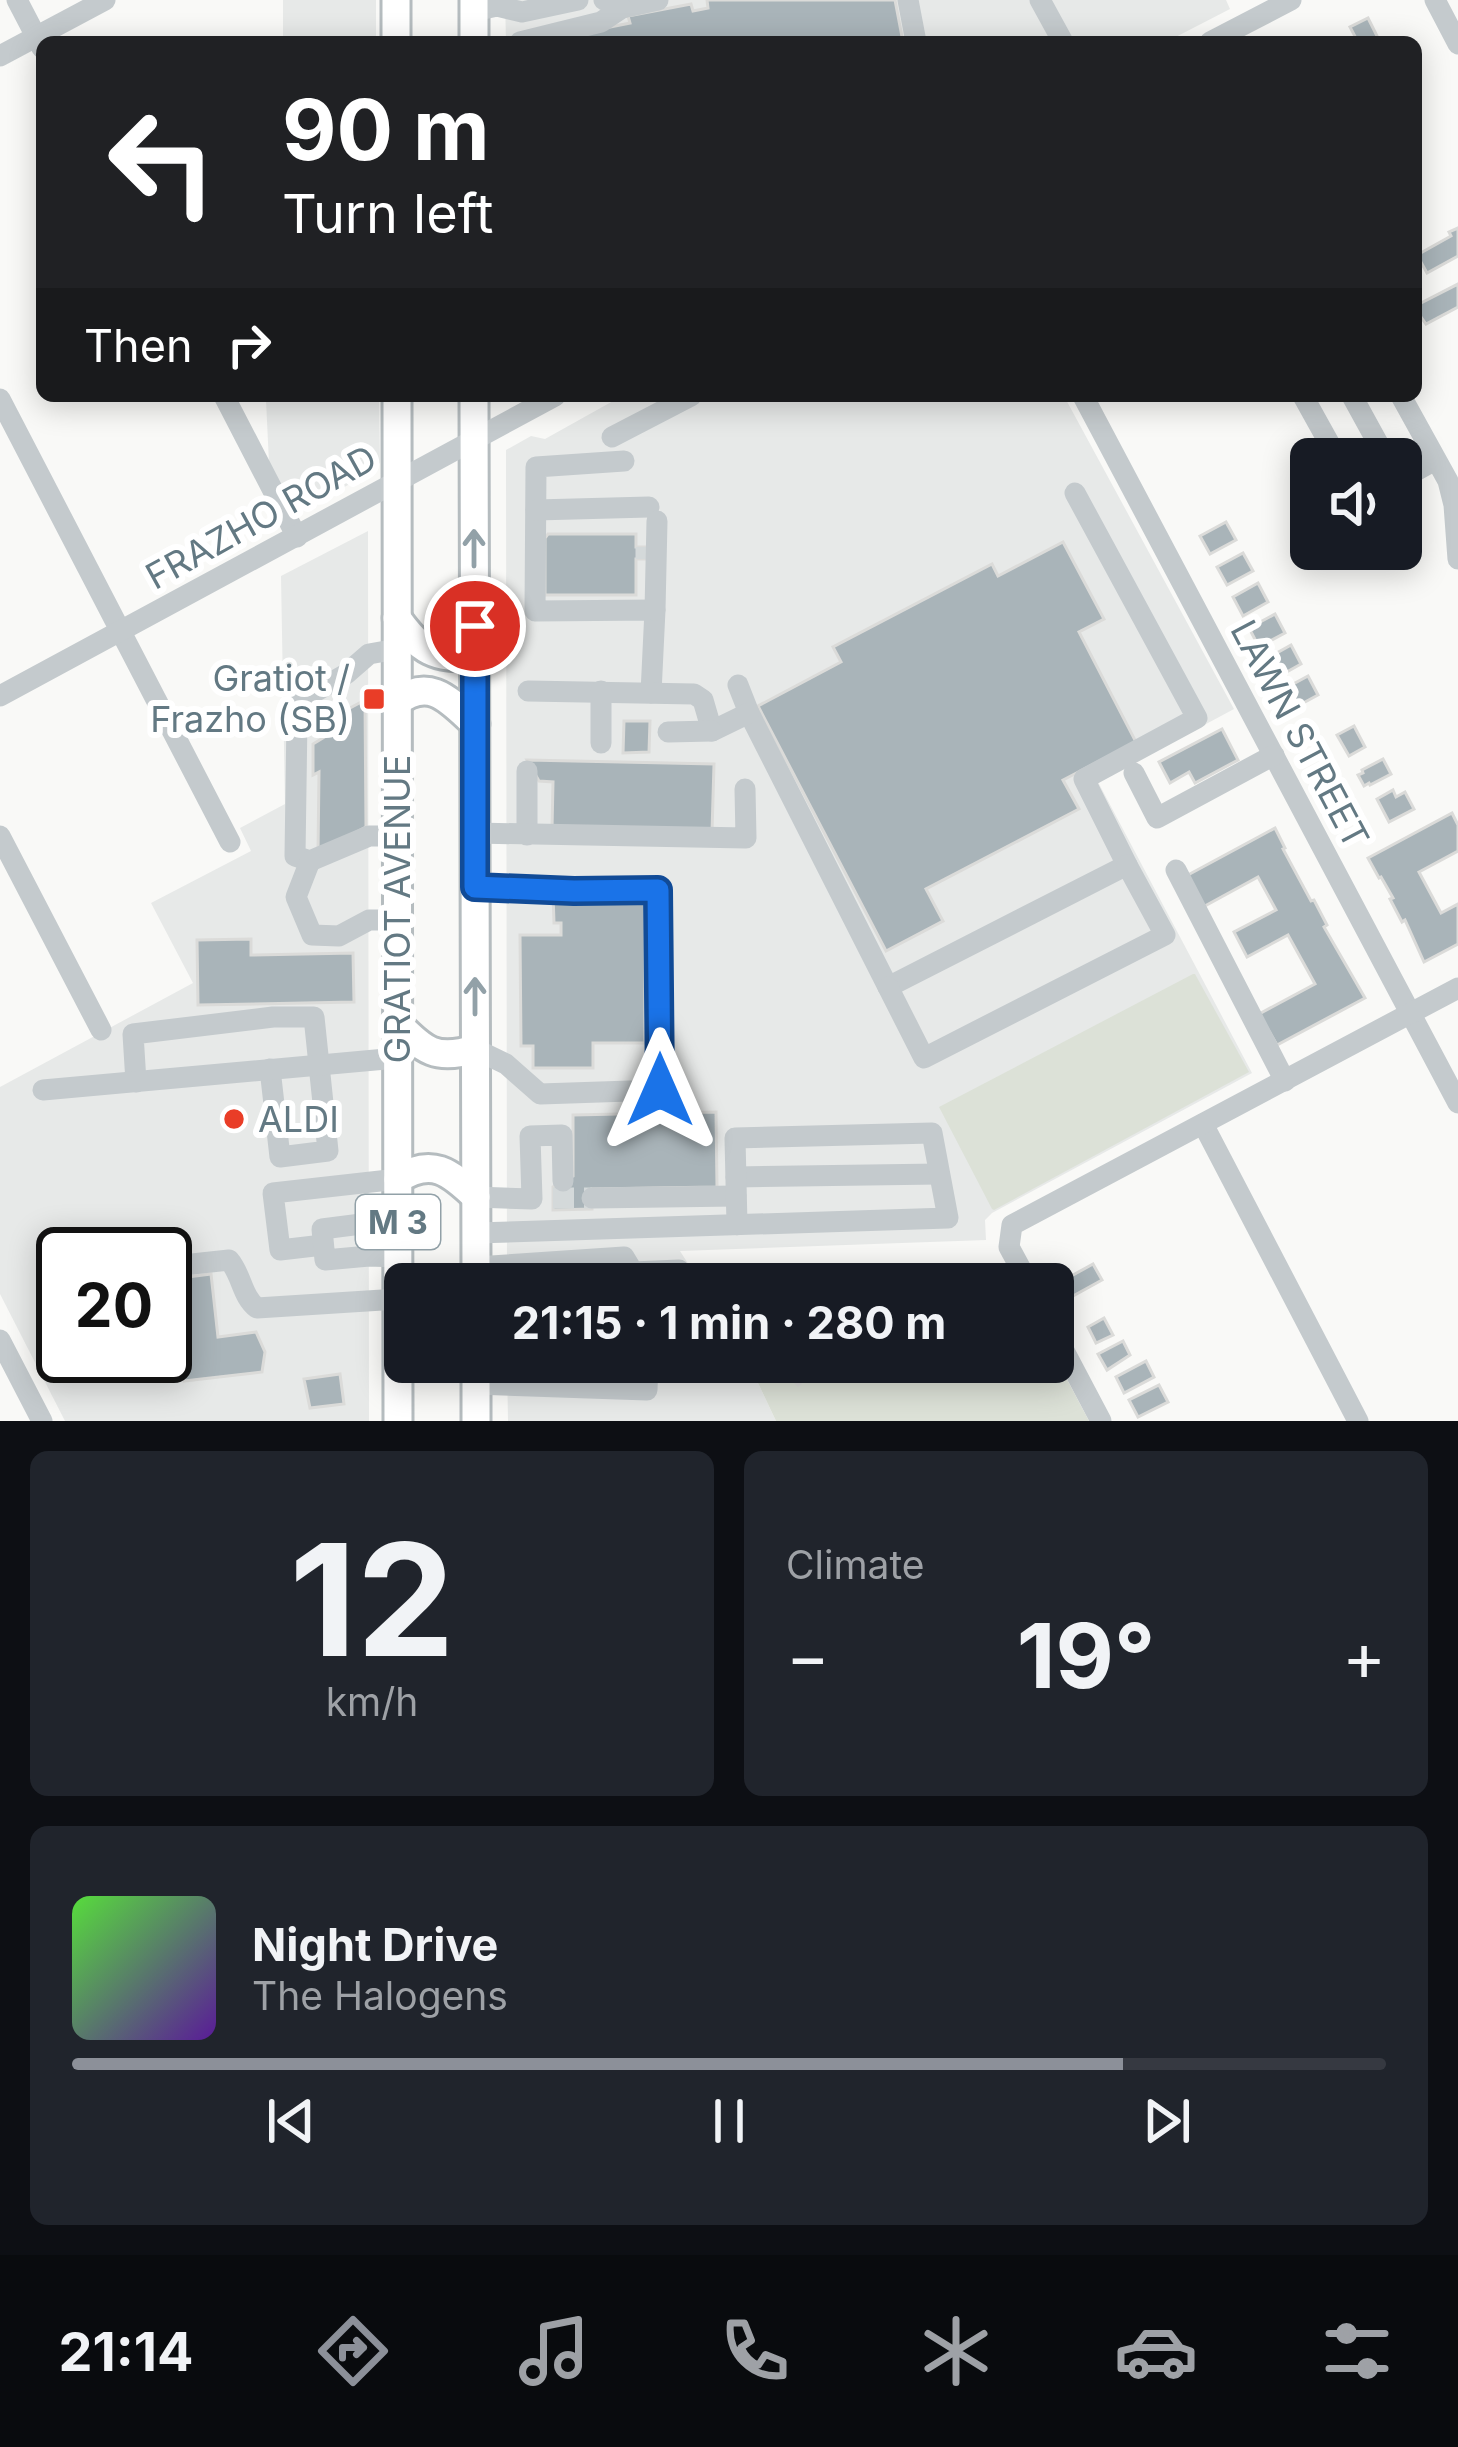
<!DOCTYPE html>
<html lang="en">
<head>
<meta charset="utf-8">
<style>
  body { margin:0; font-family:Inter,sans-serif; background:#20242c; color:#f1f3f6; height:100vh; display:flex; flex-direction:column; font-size:45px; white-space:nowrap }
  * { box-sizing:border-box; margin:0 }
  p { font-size:39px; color:#9ea1a6 }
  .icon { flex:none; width:66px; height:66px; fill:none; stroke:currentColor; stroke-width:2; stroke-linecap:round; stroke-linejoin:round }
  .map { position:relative; height:1421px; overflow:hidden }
  .drawer { display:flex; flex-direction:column; gap:30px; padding:30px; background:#0d0f14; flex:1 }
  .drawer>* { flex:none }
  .top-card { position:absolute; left:36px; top:36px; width:1386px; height:366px; border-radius:18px; box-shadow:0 6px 30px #0003; background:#202124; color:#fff; overflow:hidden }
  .controls { position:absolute; left:1290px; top:438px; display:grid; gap:24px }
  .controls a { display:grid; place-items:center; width:132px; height:132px; border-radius:18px; background:#171b24; box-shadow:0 6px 30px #0003; font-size:60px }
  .speed { position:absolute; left:36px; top:1227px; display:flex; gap:24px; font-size:60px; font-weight:700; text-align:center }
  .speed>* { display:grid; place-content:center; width:156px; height:156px; border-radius:50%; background:#171b24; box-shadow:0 6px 30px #0003; line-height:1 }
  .speed .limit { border:6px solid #111; border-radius:18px; background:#fff; color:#111 }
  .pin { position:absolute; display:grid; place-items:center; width:102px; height:102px; color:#fff; margin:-51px; border:6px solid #fff; border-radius:50%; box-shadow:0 3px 12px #0007 }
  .me { position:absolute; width:132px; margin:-66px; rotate:0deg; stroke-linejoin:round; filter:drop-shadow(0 0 9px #0008) }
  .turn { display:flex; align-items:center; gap:42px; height:252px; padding:0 48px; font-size:54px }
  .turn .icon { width:156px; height:156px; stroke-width:2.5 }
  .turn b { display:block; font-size:84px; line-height:102px }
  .then { display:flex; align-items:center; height:114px; padding:0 48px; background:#0003; gap:24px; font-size:45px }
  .big { font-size:90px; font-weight:700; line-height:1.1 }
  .drawer .widget { flex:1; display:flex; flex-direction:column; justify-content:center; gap:18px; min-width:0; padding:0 42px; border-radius:18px; background:#20242c }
  .drawer .dial { align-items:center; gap:0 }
  .dial b { font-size:156px; line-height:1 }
  .song { display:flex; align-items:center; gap:36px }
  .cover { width:144px; height:144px; border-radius:18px; background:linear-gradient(135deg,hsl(110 70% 55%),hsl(270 70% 35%)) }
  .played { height:12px; border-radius:6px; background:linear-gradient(90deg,#8c9099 80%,#363941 80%) }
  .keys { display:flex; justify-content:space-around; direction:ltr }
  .heat { display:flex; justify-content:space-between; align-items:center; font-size:66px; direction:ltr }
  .drawer .tiles { flex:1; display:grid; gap:30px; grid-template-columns:1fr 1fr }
  .widget:last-child { grid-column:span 2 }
  .trip { position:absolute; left:384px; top:1263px; width:690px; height:120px; border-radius:18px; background:#171b24; box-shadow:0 6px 30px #0003; font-weight:700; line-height:120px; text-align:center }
  .tab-bar { display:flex; height:192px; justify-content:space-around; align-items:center; background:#090b0e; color:#9ea1a6 }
  .tab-bar .icon { width:84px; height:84px }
  .tab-bar .current { color:#8c9099 }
  .tab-bar b { font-size:54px; color:#f1f3f6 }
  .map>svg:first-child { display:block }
  .built { fill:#e7e9e8; fill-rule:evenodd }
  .green { fill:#dce1d7 }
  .building { fill:#a9b4b9; stroke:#dbdbd9; stroke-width:3 }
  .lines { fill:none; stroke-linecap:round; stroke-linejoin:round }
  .minor-tunnel { stroke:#d4d9da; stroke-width:21; stroke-dasharray:21 10; stroke-linecap:butt }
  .major-casing { stroke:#b5bcbf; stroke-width:33 }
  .minor { stroke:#c4cacd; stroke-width:21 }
  .major { stroke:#fff; stroke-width:27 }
  .oneway { stroke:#92a1a8 }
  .route-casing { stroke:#114b97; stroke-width:30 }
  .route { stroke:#1a73e8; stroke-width:21 }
  .poi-dot { fill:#e93d27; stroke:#fff; stroke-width:4.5 }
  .labels { text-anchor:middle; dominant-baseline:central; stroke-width:12; stroke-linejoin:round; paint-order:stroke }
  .shield { fill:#fff; stroke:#92a1a8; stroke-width:3 }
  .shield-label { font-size:33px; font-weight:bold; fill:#637983 }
  .street-label { font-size:36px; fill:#637983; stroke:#fff }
  .poi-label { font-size:36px; fill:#637983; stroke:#fff; text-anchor:end }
</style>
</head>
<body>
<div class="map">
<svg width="1458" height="1421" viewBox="0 0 1458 1421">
  <rect width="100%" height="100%" fill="#f9f9f7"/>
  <g class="built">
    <rect x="283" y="0" width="93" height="42"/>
    <path d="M505,0h721l4,9 -64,33h-660z"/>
    <path d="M284,396h95l1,67 -19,15 -89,48 -6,-126z"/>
    <path d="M622,396h442l170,313 -136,73 154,291 -260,140 -7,7 1,20 -306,11 21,33h-194l-1,-834 25,-14 14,3z"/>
    <path d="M368,531l1,890h-304l-65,-127v-207l193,-104 -42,-80 100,-52 -11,-23 45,-24 -4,-228zM63,1254h102v102h-102z"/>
    <path d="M507,1362h241l28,59h-268z"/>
  </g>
  <g class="green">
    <path d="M1193,974h2l54,98 -255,138 -2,-1 -53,-102z"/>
    <path d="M1053,1353l36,68h-313l-28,-59h305z"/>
  </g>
  <g class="building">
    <path d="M707,0h188l8,42h-321l-2,-9 50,-10 -2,-7 63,-12 2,7 15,-3z"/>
    <path d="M1368,18l12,24h-22l-8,-15z"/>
    <path d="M1458,228v28l-31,17 -10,-18 34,-19 -2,-4z"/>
    <path d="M1458,284v23l-32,17 -10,-14v-7l1,2z"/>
    <path d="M1226,522l10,18 -26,14 -10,-18z"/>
    <path d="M548,534h88v13h15v12h-15v36h-91v-57z"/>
    <path d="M1063,542l41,77 -25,13 57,110 -73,38 16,29 -153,80 17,32 -57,30 -128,-245 83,-44 -8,-15 159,-83 6,12z"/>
    <path d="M1243,553l10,18 -26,14 -10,-18z"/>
    <path d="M1258,583l10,19 -25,14 -10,-19z"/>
    <path d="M1275,614l10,19 -26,14 -10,-19z"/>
    <path d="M1291,645l10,19 -25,14 -10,-19z"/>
    <path d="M1308,676l10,19 -26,14 -10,-19z"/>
    <path d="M365,700l1,127 -48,25 1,-80 -6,3v-31l18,-11 -7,-11z"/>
    <path d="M624,721h26l-1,31 -26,1z"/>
    <path d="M1354,726l11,21 -16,9 -12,-21z"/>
    <path d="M1222,729l16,31 -43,23 -6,-11 -19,11 -11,-21z"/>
    <path d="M1383,759l8,15 -21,11 -1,-2 -5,3 -6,-11 5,-2 -1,-3z"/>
    <path d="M527,760l187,4 -2,68 -160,-3 1,-47 -14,-1z"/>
    <path d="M1393,790l3,7 9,-5 9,17 -25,13 -12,-23z"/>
    <path d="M1452,813l6,12v26l-39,21 22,41 17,-9v40l-34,18 -19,-42 -3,2 -12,-23 3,-1 -12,-21 -2,1 -11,-20z"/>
    <path d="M1275,828l10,20 -2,1 28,52 3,-1 13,25 -3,2 41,71 -88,47 -18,-31 56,-30 -27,-49 -41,22 -13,-25 42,-22 -18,-33 -55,30 -17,-31z"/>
    <path d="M553,893h19v9h73v141h-52v25h-60v-22h-12l-1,-111h41v-12h-7z"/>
    <path d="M251,939v16l102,-2 1,49 -156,3 -1,-65z"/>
    <path d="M716,1112l1,75 -125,2v20l-39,1v-23l20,-11v-61z"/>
    <path d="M1093,1264l9,16 -29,16 -9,-16z"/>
    <path d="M211,1274l7,63 38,-5 9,20 -3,20 -78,9 -12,-102z"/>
    <path d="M1104,1318l9,17 -17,8 -8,-16z"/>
    <path d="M1123,1341l7,14 -23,15 -9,-16z"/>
    <path d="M1146,1361l8,16 -30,16 -8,-16z"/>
    <path d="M779,1362h15l14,14 -10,9 -21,-21z"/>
    <path d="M340,1374l4,30 -34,4 -6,-29z"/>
    <path d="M1159,1385l9,17 -30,15 -9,-17z"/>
  </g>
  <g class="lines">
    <g class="minor-tunnel">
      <path d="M646,559v-12"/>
      <path d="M553,1198h39"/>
    </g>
    <g class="major-casing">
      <g id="major">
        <path d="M396,0v42"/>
        <path d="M474,42v-42"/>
        <path d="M397,396l1,1025"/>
        <path d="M474,396l2,888"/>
        <path d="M397,618c24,34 37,40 78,39"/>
        <path d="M397,702c33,-26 53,-1 78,22"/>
        <path d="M397,1023c27,28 39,38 78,26"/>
        <path d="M398,1179c34,-22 52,-7 78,18"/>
        <path d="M476,1421v-59"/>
      </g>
    </g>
    <g class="minor">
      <path d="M17,0l25,48"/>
      <path d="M908,0l8,42"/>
      <path d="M1040,0l23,42"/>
      <path d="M1435,0l23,44"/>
      <path d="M622,8l36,-8"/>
      <path d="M474,11l23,-5 25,6 56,-12"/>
      <path d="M520,42l81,-20 21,-14 -18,-8"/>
      <path d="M1210,42l81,-42"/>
      <path d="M0,56l105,-56"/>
      <path d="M224,396l73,141"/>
      <path d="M1083,396l375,707"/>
      <path d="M1303,396l35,63"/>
      <path d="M1352,396l28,51 -21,12"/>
      <path d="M1401,396l47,85 6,24 4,54"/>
      <path d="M0,399l230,443"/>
      <path d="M612,437l79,-41"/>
      <path d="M624,461l-88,6 -1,144 120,-1 -4,83"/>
      <path d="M1401,479l34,-19"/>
      <path d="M536,510l113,-3"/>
      <path d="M655,610l2,-89"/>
      <path d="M397,649l-28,5 -23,20 -45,26 -4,18 -2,138 15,5 59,-25h28"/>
      <path d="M738,685l11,28 139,274 239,-122 -43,-86 113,-61 -122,-225"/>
      <path d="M528,691l166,3 9,6 9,31 37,-18"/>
      <path d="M0,696l555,-300"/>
      <path d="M668,732l44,-1"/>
      <path d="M601,743v-52"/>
      <path d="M527,771v64"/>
      <path d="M1134,773l23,45 117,-63"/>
      <path d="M475,833l271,5 -1,-49"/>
      <path d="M0,836l101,194"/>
      <path d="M310,861l-14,36 16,38 27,1 30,-16h28"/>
      <path d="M1176,870l109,211"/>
      <path d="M888,987l36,71 241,-123 -38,-70"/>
      <path d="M475,1049l31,15 34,30 120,-4 -1,-200 -85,1 -99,-4"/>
      <path d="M136,1082l-3,-48 140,-17h41l14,134 -48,6 -10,-88"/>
      <path d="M43,1090l354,-32"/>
      <path d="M1203,1124l155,297"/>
      <path d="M736,1177l203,-3"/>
      <path d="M476,1197l56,2 -2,-63 32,-1 1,46"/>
      <path d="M592,1198l144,-2"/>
      <path d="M476,1233l472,-15 -16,-85 -197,5 2,87"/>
      <path d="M323,1245l-43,5 -7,-57 125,-14"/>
      <path d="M398,1257l-29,-1 -44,4 -3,-31 47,-6 29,2"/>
      <path d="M183,1265l46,-5c13,15 13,37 28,48l141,-9"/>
      <path d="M476,1267l148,-10 9,15 46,-2 2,14"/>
      <path d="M1029,1284l-20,-37 3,-22 446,-237"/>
      <path d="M1053,1330l48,91"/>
      <path d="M0,1340l42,81"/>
      <path d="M476,1384l171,6 1,-28"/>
    </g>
    <use href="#major" class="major"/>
  </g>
  <defs><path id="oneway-shaft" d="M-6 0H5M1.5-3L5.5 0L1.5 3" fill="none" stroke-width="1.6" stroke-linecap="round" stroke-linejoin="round" transform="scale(3)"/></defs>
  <g class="oneway">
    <use href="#oneway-shaft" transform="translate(474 548) rotate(-90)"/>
    <use href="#oneway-shaft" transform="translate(475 996) rotate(-90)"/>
  </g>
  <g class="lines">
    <g class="route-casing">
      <path id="route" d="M475,626v261l99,4 84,-1 2,200"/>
    </g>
    <use href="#route" class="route"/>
  </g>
  <g class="poi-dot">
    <rect x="362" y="687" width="24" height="24" rx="6"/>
    <circle cx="234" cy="1119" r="12"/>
  </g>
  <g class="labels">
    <rect class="shield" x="356" y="1195" width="84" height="54" rx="9"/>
    <g class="shield-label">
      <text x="398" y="1222">M 3</text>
    </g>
    <g class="street-label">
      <text transform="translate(261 517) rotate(-29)">FRAZHO ROAD</text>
      <text transform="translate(1300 734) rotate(62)">LAWN STREET</text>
      <text transform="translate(397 909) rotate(-90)">GRATIOT AVENUE</text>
    </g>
    <g class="poi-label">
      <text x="350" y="678">Gratiot /<tspan x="350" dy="41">Frazho (SB)</tspan></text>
      <text x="258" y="1119" text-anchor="start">ALDI</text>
    </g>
  </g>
</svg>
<div class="controls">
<a><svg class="icon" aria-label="sound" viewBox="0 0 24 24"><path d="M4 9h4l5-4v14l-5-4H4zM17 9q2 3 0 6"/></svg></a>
</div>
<div class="speed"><div class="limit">20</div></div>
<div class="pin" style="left:475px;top:626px;background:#d93025"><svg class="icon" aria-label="arrive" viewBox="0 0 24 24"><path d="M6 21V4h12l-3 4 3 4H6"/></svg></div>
<svg class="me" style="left:660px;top:1090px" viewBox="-20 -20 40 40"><path d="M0-17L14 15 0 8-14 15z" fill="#1a73e8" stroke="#fff" stroke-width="4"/></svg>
<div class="trip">21:15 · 1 min · 280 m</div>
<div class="top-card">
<div class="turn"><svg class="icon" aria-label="left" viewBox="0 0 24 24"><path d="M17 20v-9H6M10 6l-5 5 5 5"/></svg><div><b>90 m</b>Turn left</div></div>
<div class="then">Then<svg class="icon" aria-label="right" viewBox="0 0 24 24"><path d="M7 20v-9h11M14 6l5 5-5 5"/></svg></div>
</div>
</div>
<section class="drawer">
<div class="tiles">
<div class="widget dial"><b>12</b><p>km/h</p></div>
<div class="widget"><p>Climate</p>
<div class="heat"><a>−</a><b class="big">19°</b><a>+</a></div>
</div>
<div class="widget">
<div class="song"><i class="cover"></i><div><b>Night Drive</b><p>The Halogens</p></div></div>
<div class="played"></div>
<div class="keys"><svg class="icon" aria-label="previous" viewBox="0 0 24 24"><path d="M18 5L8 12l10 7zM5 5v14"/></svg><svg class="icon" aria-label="pause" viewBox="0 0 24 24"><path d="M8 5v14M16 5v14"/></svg><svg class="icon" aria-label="next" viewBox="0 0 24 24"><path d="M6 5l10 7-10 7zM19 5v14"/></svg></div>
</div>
</div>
</section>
<nav class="tab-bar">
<b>21:14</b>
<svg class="icon current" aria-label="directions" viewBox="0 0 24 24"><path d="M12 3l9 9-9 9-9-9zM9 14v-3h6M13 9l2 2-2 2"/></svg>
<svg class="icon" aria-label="music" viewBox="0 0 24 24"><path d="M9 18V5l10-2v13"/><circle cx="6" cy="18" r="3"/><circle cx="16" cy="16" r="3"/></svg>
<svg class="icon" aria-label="phone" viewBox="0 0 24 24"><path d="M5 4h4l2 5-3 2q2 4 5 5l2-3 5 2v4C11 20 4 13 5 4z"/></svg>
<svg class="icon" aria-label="climate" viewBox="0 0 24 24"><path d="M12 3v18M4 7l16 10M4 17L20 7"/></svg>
<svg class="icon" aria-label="car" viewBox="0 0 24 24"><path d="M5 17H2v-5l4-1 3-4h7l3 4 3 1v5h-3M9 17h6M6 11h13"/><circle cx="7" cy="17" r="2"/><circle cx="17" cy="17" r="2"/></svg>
<svg class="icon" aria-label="filters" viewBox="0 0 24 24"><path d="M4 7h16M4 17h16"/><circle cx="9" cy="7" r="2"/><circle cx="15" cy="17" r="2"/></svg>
</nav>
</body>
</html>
